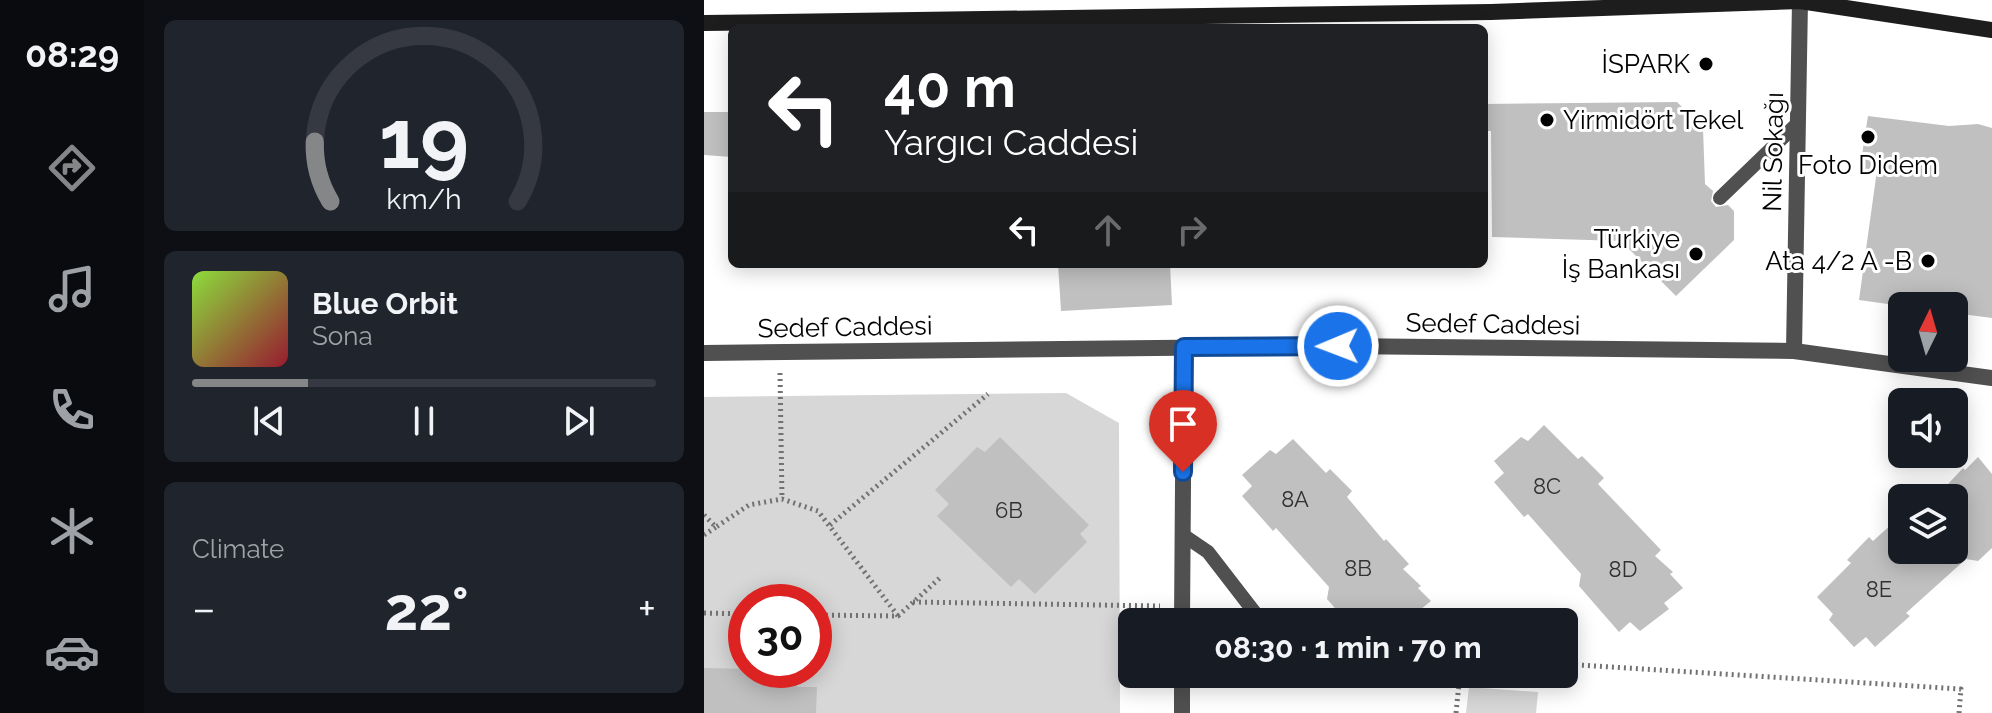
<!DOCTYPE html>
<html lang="en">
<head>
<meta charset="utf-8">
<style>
  body { margin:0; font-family:Raleway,sans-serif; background:#20242c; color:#f1f3f6; height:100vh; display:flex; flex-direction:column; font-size:30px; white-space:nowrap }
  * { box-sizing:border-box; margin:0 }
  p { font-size:26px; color:#9ea1a6 }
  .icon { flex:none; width:44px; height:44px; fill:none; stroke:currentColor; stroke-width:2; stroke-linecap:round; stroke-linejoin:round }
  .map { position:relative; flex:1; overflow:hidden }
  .details { display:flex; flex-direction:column; gap:20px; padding:20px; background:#0d0f14; width:560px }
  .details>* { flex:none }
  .guide { position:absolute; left:24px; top:24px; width:760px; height:244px; border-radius:12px; box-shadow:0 4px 20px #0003; background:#202124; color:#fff; overflow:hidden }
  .needle { width:52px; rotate:5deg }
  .controls { position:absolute; left:1184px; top:292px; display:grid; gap:16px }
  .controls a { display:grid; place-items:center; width:80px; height:80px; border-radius:12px; background:#171b24; box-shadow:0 4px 20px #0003; font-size:40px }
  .speed { position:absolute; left:24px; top:584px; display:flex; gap:16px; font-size:40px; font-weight:700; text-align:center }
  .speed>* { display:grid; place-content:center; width:104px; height:104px; border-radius:50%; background:#171b24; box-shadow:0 4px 20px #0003; line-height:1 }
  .speed .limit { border:12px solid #d22; background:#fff; color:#111 }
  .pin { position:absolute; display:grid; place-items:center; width:68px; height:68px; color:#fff; margin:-82px -34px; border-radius:50% 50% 50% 0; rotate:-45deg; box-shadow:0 0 8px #0007 }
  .pin .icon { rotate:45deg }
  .me { position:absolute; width:88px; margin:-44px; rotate:269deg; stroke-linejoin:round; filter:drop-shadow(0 0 6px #0008) }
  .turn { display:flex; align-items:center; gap:28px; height:168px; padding:0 24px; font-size:36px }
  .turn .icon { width:104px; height:104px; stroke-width:2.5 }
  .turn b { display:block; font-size:56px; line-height:68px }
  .lanes { display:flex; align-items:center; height:76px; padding:0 24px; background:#0003; justify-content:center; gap:40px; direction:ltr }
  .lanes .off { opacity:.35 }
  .big { font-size:60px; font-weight:700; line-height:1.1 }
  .details .card { flex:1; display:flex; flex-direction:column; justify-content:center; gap:12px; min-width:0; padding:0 28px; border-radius:12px; background:#20242c }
  .details .dial { align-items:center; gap:0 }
  .dial svg { height:208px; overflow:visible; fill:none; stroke:#363941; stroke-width:7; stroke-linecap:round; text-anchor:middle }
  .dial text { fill:#f1f3f6; stroke:none }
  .song { display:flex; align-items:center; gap:24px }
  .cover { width:96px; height:96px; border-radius:12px; background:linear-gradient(135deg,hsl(90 70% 55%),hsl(350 70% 35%)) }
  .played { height:8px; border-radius:4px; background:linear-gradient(90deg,#858687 25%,#363941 25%) }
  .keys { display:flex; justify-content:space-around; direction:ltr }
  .heat { display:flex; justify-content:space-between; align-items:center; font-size:44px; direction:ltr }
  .trip { position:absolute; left:414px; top:608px; width:460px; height:80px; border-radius:12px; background:#171b24; box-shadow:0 4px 20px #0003; font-weight:700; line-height:80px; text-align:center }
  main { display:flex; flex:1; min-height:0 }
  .dock { display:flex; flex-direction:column; width:144px; justify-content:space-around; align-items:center; background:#090b0e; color:#9ea1a6 }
  .dock .icon { width:56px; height:56px }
  .dock .current { color:#858687 }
  .dock b { font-size:36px; color:#f1f3f6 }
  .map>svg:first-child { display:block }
  .green { fill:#d7d7d7; fill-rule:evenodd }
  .building { fill:#c0c0c0 }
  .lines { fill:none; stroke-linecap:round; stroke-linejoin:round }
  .path { stroke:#727272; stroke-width:5; stroke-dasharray:2 4; stroke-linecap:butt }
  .lane { stroke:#505050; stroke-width:14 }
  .street { stroke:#505050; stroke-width:16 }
  .secondary { stroke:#1d1d1d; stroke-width:16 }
  .route-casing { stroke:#114b97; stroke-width:20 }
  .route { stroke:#1a73e8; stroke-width:14 }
  .poi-dot { fill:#000; stroke:#fff; stroke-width:3 }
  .labels { text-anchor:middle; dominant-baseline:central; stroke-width:6; stroke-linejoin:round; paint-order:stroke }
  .number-label { font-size:22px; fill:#303030 }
  .poi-label { font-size:26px; fill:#000; stroke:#fff; text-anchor:end }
  .street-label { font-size:26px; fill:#000; stroke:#fff }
</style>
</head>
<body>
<main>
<nav class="dock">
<b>08:29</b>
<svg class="icon current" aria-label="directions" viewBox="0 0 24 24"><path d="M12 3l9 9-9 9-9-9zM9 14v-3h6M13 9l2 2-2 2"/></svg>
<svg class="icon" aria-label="music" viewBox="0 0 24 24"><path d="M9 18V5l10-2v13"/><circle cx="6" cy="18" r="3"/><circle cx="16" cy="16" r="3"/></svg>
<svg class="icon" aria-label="phone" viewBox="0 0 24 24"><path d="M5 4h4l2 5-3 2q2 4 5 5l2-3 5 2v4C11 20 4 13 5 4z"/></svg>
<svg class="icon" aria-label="climate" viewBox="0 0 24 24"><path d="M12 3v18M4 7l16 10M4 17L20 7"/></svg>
<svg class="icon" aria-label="car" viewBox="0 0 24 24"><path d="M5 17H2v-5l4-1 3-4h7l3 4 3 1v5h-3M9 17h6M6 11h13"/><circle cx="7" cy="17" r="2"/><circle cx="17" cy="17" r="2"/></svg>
</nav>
<section class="details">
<div class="card dial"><svg viewBox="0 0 100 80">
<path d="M14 69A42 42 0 1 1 86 69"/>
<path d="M14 69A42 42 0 0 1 8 46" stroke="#858687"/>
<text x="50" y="56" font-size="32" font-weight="700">19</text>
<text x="50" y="72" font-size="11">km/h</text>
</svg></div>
<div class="card">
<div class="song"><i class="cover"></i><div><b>Blue Orbit</b><p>Sona</p></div></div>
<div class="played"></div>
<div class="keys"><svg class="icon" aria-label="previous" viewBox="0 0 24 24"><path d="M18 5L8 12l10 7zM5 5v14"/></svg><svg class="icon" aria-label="pause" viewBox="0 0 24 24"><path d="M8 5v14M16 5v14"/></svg><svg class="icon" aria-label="next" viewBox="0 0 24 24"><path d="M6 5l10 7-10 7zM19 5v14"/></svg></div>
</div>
<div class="card"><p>Climate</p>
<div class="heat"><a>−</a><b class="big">22°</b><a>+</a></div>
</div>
</section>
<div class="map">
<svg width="1288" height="713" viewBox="0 0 1288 713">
  <rect width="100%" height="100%" fill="#fff"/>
  <g class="green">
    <path d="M362,393l53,30 1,290h-416v-316zM42,602h68v68h-68z"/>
    <path d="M765,687l69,5 -2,21h-70z"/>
  </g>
  <g class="building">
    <path d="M973,102l26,26 2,56 8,7 -2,10 5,6 12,-2 6,6v29l-58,56 -55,-55 -129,-4 -1,-106h-7v-27z"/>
    <path d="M0,112h28v45l-28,-2z"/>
    <path d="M1164,116l81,10 29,-2 14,4v190l-38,-5v-7h-52l-43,-6 18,-130 -17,-2z"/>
    <path d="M354,264h112l2,41 -111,6z"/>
    <path d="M840,425l34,34 4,-3 22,22 -6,6 63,66 -6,6 18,16 -3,2 13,14 -19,15 5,6 -29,22 -10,-9 -11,10 -40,-46 2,-12 -53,-60 -4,3 -30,-35 10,-9 -10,-12 27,-24 7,4z"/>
    <path d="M296,437l89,88 -9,9 7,8 -52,52 -16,-15 -8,8 -74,-71 12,-12 -14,-14 42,-43 8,5z"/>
    <path d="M589,439l33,34 4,-4 22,22 -5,6 37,44 2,-2 23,25 -6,5 18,17 -3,2 13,13 -26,21h-58l-20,-23 2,-12 -53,-59 -3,3 -31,-35 10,-10 -10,-11 28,-25 6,4z"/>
    <path d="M1274,457l14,17v74l-14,13 -12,-2 -60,54 4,3 -35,31 -9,-10 -12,10 -25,-27 4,-6 -16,-17 34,-34 -4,-3 22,-23 4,4 29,-26v35h52v-52h-19l28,-30 2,2z"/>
    <path d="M0,668l94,2 -1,17h20l-1,26h-112z"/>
  </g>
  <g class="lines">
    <g class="path">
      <path d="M76,373l2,126"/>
      <path d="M0,515l12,12 33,-22 33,-6 36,12 80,105"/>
      <path d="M126,525l158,-131"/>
      <path d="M0,535l12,-8"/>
      <path d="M209,602l247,4"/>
      <path d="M0,613l42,1"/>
      <path d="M110,615l84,1 44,-40"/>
      <path d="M860,664l397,25 -2,24"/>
      <path d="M752,713l4,-39"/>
    </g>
    <g class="lane">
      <path d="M1016,198l78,-75"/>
      <path d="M479,535l25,17 54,70"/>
    </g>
    <g class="street">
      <path d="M1090,351l6,-350"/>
      <path d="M0,353l634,-7 456,5 198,27"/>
      <path d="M478,622l2,-275"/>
      <path d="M478,713v-39"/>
    </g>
    <path class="secondary" d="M0,23l787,-11 309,-11 192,29"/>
  </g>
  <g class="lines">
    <g class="route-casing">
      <path id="route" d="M479,472l1,-125 154,-1"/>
    </g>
    <use href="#route" class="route"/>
  </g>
  <g class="poi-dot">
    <circle cx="1002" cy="64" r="8"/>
    <circle cx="843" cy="120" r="8"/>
    <circle cx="1164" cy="137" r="8"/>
    <circle cx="992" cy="254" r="8"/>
    <circle cx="1224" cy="261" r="8"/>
  </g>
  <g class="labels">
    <g class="number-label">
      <text x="843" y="486">8C</text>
      <text x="591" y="499">8A</text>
      <text x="305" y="510">6B</text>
      <text x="654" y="568">8B</text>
      <text x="919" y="569">8D</text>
      <text x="1175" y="589">8E</text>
    </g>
    <g class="poi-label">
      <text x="986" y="64">İSPARK</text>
      <text x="859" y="120" text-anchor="start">Yirmidört Tekel</text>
      <text x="1164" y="165" text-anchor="middle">Foto Didem</text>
      <text x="976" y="239">Türkiye<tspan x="976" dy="30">İş Bankası</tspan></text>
      <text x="1208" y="261">Ata 4/2 A -B</text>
    </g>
    <g class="street-label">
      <text transform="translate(1069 152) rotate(-89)">Nil Sokağı</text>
      <text transform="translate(789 324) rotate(1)">Sedef Caddesi</text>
      <text transform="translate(141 327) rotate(-1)">Sedef Caddesi</text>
    </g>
  </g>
</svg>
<div class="controls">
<a><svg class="needle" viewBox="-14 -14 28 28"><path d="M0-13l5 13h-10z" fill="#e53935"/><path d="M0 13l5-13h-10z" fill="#9ea1a6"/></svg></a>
<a><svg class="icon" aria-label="sound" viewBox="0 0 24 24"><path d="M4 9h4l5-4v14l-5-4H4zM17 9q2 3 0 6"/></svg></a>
<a><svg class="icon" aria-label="layers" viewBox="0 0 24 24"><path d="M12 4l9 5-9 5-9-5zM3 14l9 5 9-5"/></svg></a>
</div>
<div class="speed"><div class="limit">30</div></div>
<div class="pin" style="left:479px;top:472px;background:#d93025"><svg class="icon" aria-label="arrive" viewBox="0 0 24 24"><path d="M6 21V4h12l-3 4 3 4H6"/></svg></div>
<svg class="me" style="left:634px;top:346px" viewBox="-20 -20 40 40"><circle r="17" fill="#1a73e8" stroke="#fff" stroke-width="3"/><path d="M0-11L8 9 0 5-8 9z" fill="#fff"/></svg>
<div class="trip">08:30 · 1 min · 70 m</div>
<div class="guide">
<div class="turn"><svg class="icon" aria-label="left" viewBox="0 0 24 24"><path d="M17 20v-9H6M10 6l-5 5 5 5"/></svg><div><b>40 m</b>Yargıcı Caddesi</div></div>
<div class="lanes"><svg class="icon" aria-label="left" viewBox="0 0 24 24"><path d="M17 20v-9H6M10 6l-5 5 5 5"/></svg><svg class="icon off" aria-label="ahead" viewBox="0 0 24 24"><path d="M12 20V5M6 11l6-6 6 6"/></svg><svg class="icon off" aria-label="right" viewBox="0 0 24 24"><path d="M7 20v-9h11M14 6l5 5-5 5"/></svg></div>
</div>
</div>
</main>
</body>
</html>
